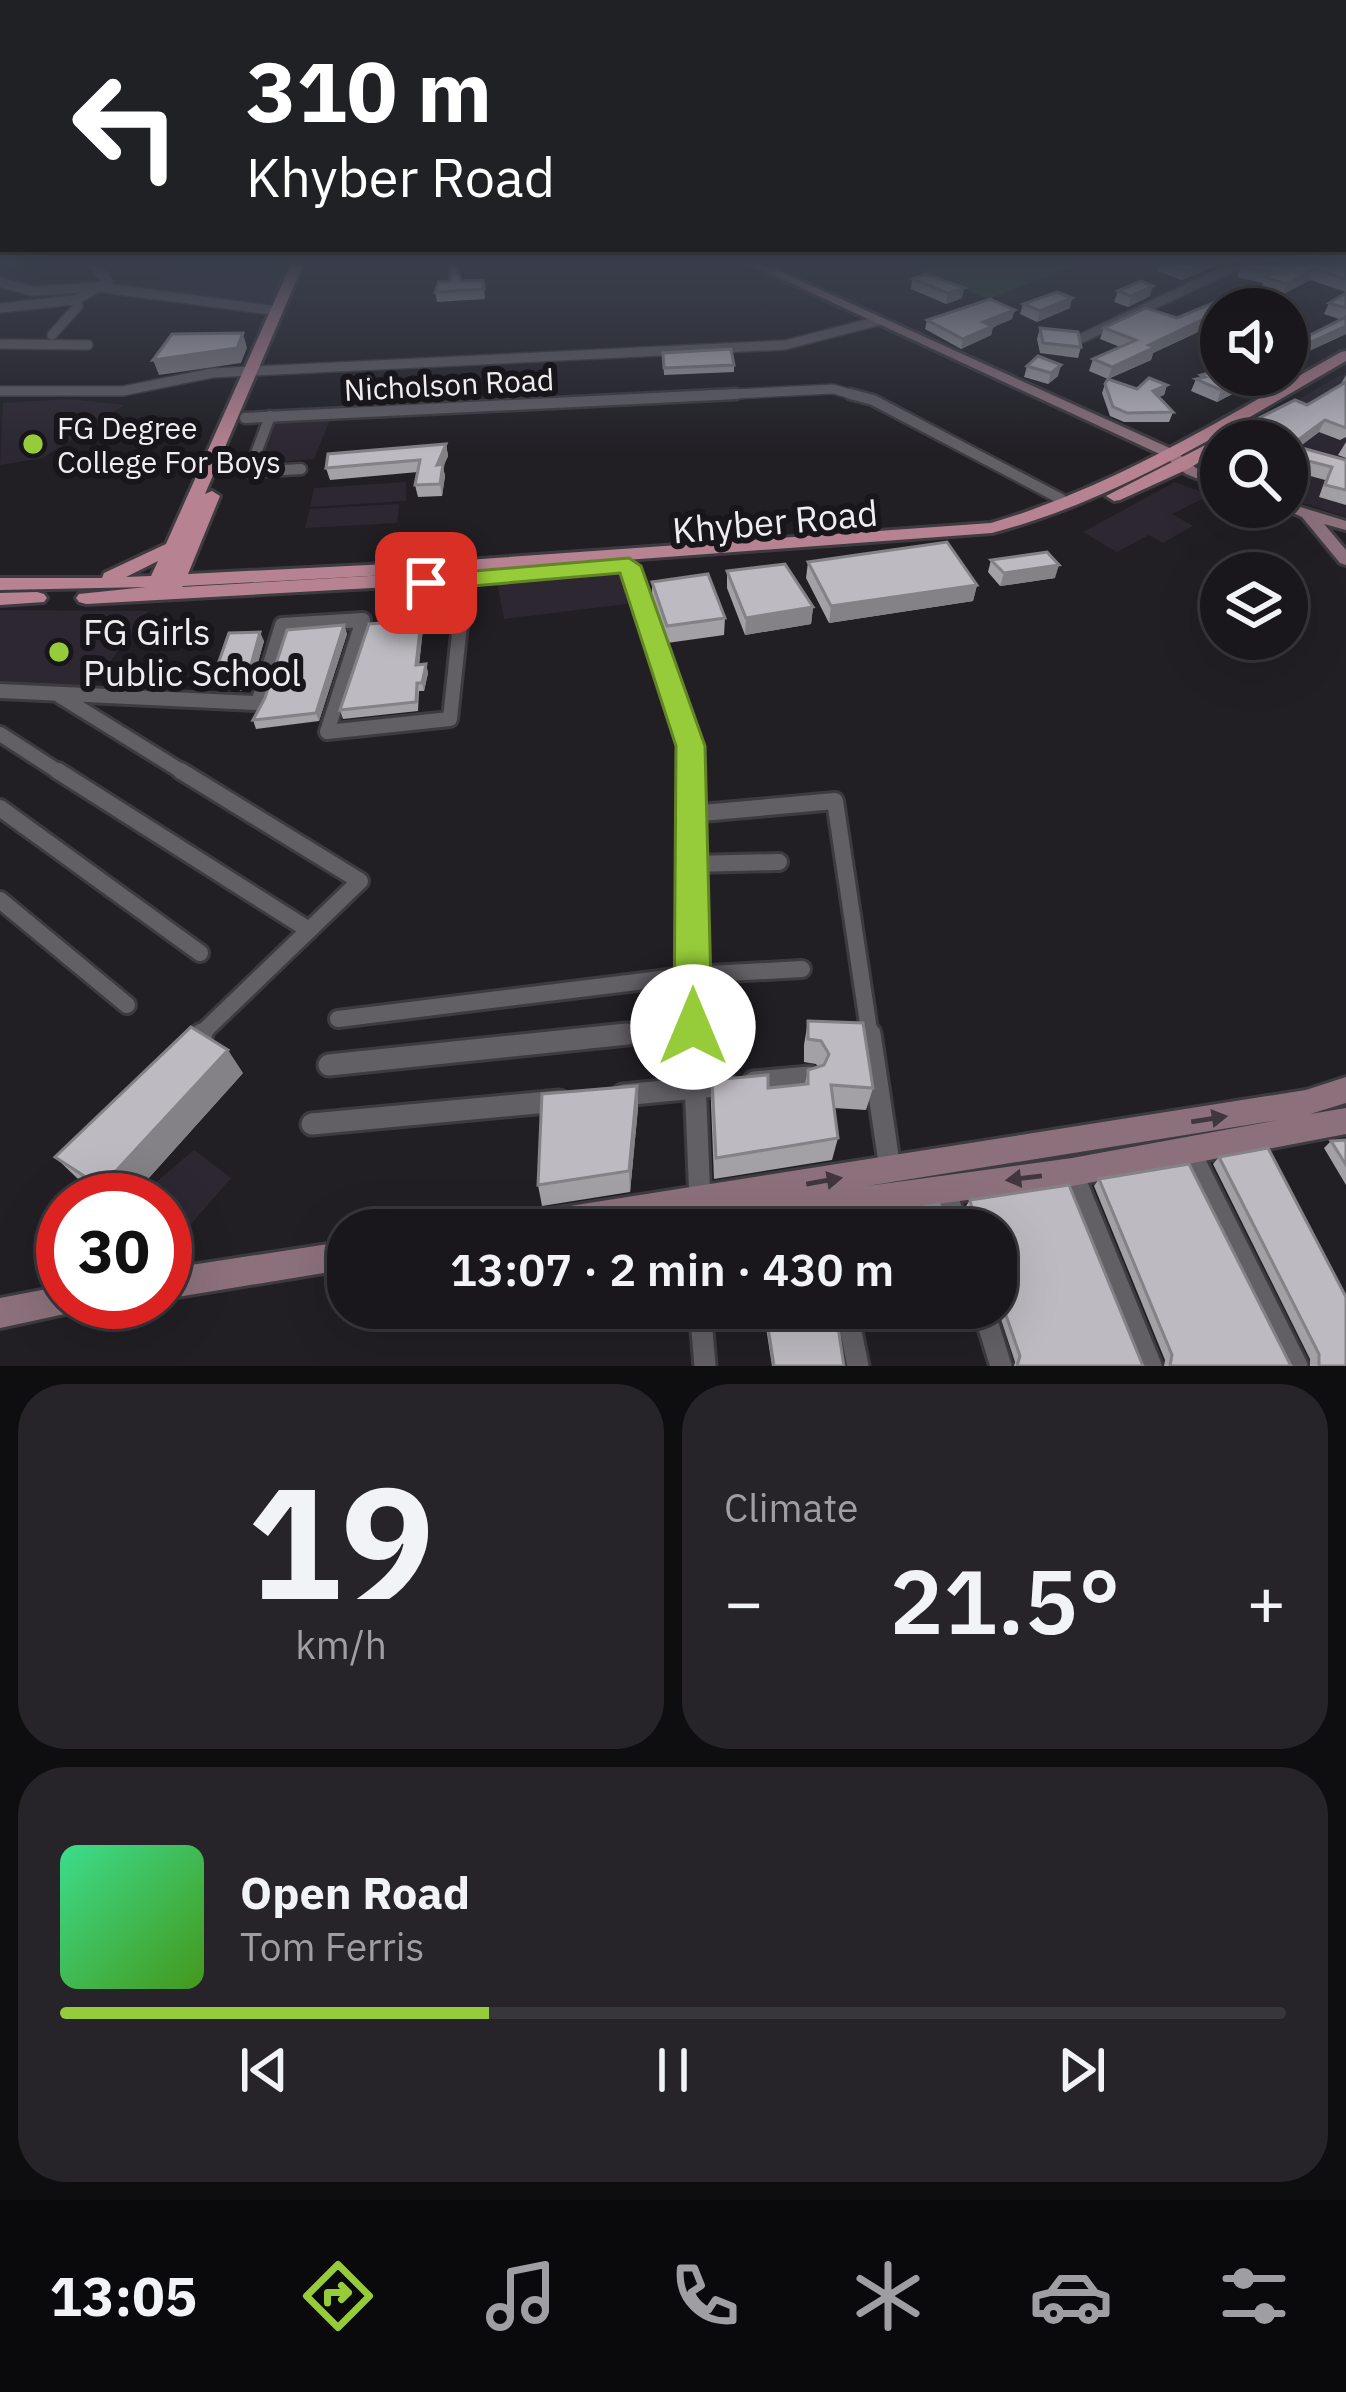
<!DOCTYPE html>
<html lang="en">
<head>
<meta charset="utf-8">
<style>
  body { margin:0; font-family:"IBM Plex Sans",sans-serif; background:#262428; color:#f1f3f6; height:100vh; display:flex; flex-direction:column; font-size:45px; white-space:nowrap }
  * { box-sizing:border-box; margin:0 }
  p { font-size:39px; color:#9f9fa3 }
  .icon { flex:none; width:66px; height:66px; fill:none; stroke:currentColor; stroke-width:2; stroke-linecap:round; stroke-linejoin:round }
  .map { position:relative; height:1366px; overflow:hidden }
  .details { display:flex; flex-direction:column; gap:18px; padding:18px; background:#0e0d0f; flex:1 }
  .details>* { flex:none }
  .guide { position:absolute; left:0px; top:0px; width:1347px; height:252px; box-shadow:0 12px 48px #0002,0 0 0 3px #37363a; background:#202124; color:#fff; overflow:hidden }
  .tools { position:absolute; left:1200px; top:288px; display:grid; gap:24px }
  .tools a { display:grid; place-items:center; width:108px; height:108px; border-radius:50%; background:#19171b; box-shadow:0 12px 48px #0002,0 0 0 3px #37363a; font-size:60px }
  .speed { position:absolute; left:36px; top:1173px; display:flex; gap:24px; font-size:60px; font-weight:700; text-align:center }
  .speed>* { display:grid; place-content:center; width:156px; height:156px; border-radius:50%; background:#19171b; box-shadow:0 12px 48px #0002,0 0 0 3px #37363a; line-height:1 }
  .speed .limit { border:18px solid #d22; background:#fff; color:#111 }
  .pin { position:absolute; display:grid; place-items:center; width:102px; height:102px; color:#fff; margin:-51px; border-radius:24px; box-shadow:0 6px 18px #0006 }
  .me { position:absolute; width:132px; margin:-66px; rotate:0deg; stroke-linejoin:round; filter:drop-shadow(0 0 9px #0008) }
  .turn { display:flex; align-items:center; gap:42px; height:252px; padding:0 48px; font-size:54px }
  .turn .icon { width:156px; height:156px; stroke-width:2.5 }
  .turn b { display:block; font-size:84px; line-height:102px }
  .big { font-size:90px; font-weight:600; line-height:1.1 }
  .details .tile { flex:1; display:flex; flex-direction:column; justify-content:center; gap:18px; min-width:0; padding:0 42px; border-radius:48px; background:#262428 }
  .details .dial { align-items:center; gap:0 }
  .dial b { font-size:156px; line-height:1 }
  .song { display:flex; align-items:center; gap:36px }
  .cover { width:144px; height:144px; border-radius:18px; background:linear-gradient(135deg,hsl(150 70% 55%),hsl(100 70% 35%)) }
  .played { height:12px; border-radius:6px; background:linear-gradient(90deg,#96cc39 35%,#37363a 35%) }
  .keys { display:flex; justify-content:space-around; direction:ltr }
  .heat { display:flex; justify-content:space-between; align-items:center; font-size:66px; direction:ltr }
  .details .tiles { flex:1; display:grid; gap:18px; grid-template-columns:1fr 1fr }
  .tile:last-child { grid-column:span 2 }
  .trip { position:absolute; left:327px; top:1209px; width:690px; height:120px; border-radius:48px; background:#19171b; box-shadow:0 12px 48px #0002,0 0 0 3px #37363a; font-weight:600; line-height:120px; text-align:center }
  .menu { display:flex; height:192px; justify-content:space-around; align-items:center; background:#0a090b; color:#9f9fa3 }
  .menu .icon { width:84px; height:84px }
  .menu .active { color:#96cc39 }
  .menu b { font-size:54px; color:#f1f3f6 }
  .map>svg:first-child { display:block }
  .built { fill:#2c2731 }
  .green { fill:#24462a }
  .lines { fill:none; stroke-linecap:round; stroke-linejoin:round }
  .street-far4-casing { stroke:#3d3b3f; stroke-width:12 }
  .street-far3-casing { stroke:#3d3b3f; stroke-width:15 }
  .street-far2-casing { stroke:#3d3b3f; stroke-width:20 }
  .street-far1-casing { stroke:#3d3b3f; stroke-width:22 }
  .street-casing { stroke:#3d3b3f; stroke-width:27 }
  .secondary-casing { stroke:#3d3b3f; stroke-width:6 }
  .primary-casing { stroke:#3d3b3f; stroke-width:6 }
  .street-far4 { stroke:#625f65; stroke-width:9 }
  .street-far3 { stroke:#625f65; stroke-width:10 }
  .street-far2 { stroke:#625f65; stroke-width:14 }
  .street-far1 { stroke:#625f65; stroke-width:16 }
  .street { stroke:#625f65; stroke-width:21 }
  .secondary { fill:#8c717c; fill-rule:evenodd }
  .primary { fill:#b78393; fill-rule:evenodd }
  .wall { fill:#a3a0a6 }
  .shaded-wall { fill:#848287 }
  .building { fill:#bdbac1; stroke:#848287; stroke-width:3 }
  .oneway { fill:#41363d }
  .route { fill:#96cc39; stroke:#628525; stroke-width:3 }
  .poi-dot { fill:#96cc39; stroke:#18161b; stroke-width:4.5 }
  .labels { text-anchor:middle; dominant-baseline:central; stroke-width:12; stroke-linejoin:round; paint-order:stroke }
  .far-street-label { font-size:30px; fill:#eeedf0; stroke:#18161b }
  .far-poi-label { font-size:30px; fill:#eeedf0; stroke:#18161b; text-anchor:start }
  .street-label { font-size:36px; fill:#eeedf0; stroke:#18161b }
  .poi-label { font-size:36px; fill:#eeedf0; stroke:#18161b; text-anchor:start }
</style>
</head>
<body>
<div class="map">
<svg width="1346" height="1366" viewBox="0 0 1346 1366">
  <rect width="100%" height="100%" fill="#211f24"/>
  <g class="built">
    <path d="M189,262h109l-20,49 -141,-19z"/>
    <path d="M1346,372v145l-59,-19v-57h-60z"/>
    <path d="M69,399l55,6 -81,53 -43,7 3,-62z"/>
    <path d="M331,417l-17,42 -58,5 17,-44z"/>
    <path d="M406,482v19l-96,6 4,-19z"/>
    <path d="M1175,482l35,13 -38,19 21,12 -30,17 -14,-8 -32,17 -34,-20z"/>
    <path d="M399,504l-2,19 -92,5 5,-19z"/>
    <path d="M622,571l5,33 -123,15 -7,-37z"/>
    <path d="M0,610l148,1 -64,86 -84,-5z"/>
    <path d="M194,1150l37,28 -46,53 -20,-17v-14h-17l-6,-6z"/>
  </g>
  <path class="green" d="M945,262h139l-95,37 -70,-28z"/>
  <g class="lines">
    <g class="street-far4-casing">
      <g id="street-far4">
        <path d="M0,282l32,9 65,-4 181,24"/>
        <path d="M0,308l75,-8"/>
        <path d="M52,335l26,-29 -3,-6 33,-18 -15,-18"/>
        <path d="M1082,338l162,-76"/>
        <path d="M0,344l88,1"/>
        <path d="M0,391h123l89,-18 573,-28 93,-24"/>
        <path d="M675,397l158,-8 28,8"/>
      </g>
    </g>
    <g class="street-far3-casing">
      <g id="street-far3">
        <path d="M850,394l23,6 188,99"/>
        <path d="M270,416l-21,56 52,-3"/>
        <path d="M245,418l491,-24"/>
      </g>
    </g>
    <g class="street-far2-casing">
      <g id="street-far2">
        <path d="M629,566l62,180v28"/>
        <path d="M0,691l258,12 24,-78 81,-5 -36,112 123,-13 15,-142"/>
        <path d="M60,696l126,78"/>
        <path d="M0,734l62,40"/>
      </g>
    </g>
    <g class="street-far1-casing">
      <g id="street-far1">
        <path d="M58,771l251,159"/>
        <path d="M181,771l179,110 -162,156"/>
        <path d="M691,771l2,266"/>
        <path d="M0,808l200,145"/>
        <path d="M691,814l144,-13 35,236"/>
        <path d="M692,864l87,-2"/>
        <path d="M0,900l127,105"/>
        <path d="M338,1019l355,-44 109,-6"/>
        <path d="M598,1037l95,-10"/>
      </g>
    </g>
    <g class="street-casing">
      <g id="street">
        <path d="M693,1034l7,167"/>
        <path d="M870,1034l20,135"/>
        <path d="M189,1046l13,-12"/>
        <path d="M329,1065l298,-31"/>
        <path d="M754,1082l55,-5"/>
        <path d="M623,1095l103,-10"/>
        <path d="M312,1124l247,-23"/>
        <path d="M1190,1152l107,214"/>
        <path d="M1072,1172l79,194"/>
        <path d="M945,1189l13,41"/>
        <path d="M700,1308l5,58"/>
        <path d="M846,1308l12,58"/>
        <path d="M983,1308l18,58"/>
      </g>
    </g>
    <g class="secondary-casing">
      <g id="secondary">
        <path d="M745,262h14l415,188 22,18 25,11v9l-35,-14 -22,-18z"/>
        <path d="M1287,503l59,18v9l-22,-6 22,26v15l-6,-2 -38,-46 -22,-10h7z"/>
        <path d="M1346,1077v26l-36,11 36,-6v26l-274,52 -330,44h-47l-31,-11 -68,11h-103l4,-10 10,-4 799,-126zM1279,1120l-207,38 -205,28z"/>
        <path d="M348,1241v28l-183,30v-30z"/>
        <path d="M63,1286v16h14l-3,10 -74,16v-30z"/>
      </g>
    </g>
    <g class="primary-casing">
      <g id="primary">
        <path d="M292,262h12l-99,232 7,-3 8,5 -32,78 279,-14 524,-37c126,-37 236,-107 350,-171l5,-1v10c-114,65 -225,138 -354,172l-529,39 8,5 -9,6 -376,21 -7,-2 -3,-4 3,-4 67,-7 -146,3v-12h102l2,-5 62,-29zM158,561l-7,15 -25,1zM387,575l-205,12 1,-1z"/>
        <path d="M1221,437l7,4h-7v8l-33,20 -68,31 -6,1 -8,-5z"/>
        <path d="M37,592l7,2 3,4 -3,4 -44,3v-12z"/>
      </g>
    </g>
    <use href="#street-far4" class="street-far4"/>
    <use href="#street-far3" class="street-far3"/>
    <use href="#street-far2" class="street-far2"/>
    <use href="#street-far1" class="street-far1"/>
    <use href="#street" class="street"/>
    <use href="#secondary" class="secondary"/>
    <use href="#primary" class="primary"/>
  </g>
  <g class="wall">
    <path d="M1160,262h63l-41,18 -25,-9z"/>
    <path d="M1346,262v30l-36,-12 -28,15 -21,-7 2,-5 -26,-6 4,-10z"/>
    <path d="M912,279l52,9 -2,10 -16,6 -35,-15z"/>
    <path d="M483,280l2,19 -48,3 -2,-10 26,-11z"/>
    <path d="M1118,291l32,5 -22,11 -14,-5z"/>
    <path d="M1346,293v41l-59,27v-31l21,6 34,-16 -18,-6 5,-11z"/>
    <path d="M1227,297l25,8 -2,4h-29v19l-17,7 -6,-3 -45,21 -2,7 -43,19 -19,-8 4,-12 27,-12 -20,-8 4,-11 42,-20 31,10z"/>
    <path d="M1023,304l47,4 -33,14 -17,-8z"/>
    <path d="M1012,319l-19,8 -2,8 -30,14 -36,-20 2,-9z"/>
    <path d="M1040,328l41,19 -3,11 -38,-5 -3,-14z"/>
    <path d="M663,353l71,12v7l-70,3z"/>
    <path d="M1027,366l31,10 -10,8 -24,-7z"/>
    <path d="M1201,375l41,14 -25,13 -26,-11 5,-12 3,-1z"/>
    <path d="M1346,375v62l-6,3 -21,-8 -20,15 47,13v45l-27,-8 6,-17 -33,-9 -5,9v-39h-43l-6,-2 5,-13 64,-21 32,-18z"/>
    <path d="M1105,384l32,5 30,-4 -3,10 -6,2 15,15 -4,10h-45l-14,-6 -8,-23z"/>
    <path d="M1346,442v16l-8,-3z"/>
    <path d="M446,444l2,12 -5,11 2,9 -3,20 -24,1 -3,-12 3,-13 -88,8 -4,-12z"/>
    <path d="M991,560l64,18 -55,8 -12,-14z"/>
    <path d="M808,562l169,23 -4,16 -144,22 -23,-45z"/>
    <path d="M727,571l86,36 -2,17 -66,11 -18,-47z"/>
    <path d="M652,582l73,36 -1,17 -57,8 -15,-45z"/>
    <path d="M344,625l3,9 -28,87 -63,8 -3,-9z"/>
    <path d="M423,629l-4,36 7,-1 2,9 -4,18h-5l-1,20 -75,8 -3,-9z"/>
    <path d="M264,641l-14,50 -34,-1 -4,-9z"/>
    <path d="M808,1021l65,67 -7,22 -32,-2 4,30 -6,22 -118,19 -3,-76 1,-23 56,8 37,-4 3,-14 10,-3 -2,-3 -12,-2v-17z"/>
    <path d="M243,1073l-114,127h-19l-33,-22 -22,-21z"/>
    <path d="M637,1086l1,22 -8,84 -88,14 -4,-21z"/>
    <path d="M1346,1140v45l-22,-37 7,-7z"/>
    <path d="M1219,1157l127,209h-36v-7l-97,-195z"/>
    <path d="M1099,1179l192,187h-127l1,-6 -71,-174z"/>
    <path d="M970,1200l173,166h-129l1,-4 -19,-58v-74h-24l-6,-24z"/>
    <path d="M763,1308h72l9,58h-72z"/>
  </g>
  <g class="shaded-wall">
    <path d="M1205,262h18l-41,18 3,-9z"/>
    <path d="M1314,269l-4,11 -28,15 5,-11z"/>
    <path d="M1153,286l-3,10 -22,11 3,-11z"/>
    <path d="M964,288l-2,10 -16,6 2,-11z"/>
    <path d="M1072,298l-2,10 -33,14 3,-11z"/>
    <path d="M1015,310l-3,9 -19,8 -2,8 -30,14 2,-10 20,-17z"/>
    <path d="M1221,318v10l-17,7 5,-12z"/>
    <path d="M1202,320l-4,12 -45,21 -2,7 -43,19 4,-12 37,-22z"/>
    <path d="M1346,326v8l-59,27 1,-8z"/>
    <path d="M243,333l4,15 -6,15 -82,12 -6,-15z"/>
    <path d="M1061,365l-3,11 -10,8 3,-11z"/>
    <path d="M1247,378l-5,11 -25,13 4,-12z"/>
    <path d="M1167,385l-3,10 -15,6 4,-10z"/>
    <path d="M1325,420l-6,12 -32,24 4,-11z"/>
    <path d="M446,444l2,12 -5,11 2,9 -3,20 -5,-31z"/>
    <path d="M1059,565l-4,13 -55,8 4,-13z"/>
    <path d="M977,585l-4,16 -144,22 2,-17z"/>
    <path d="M813,607l-2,17 -66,11 1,-17z"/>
    <path d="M421,620l2,9 -5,44 -2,-8z"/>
    <path d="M344,625l3,9 -28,87 -3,-8z"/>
    <path d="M260,632l4,9 -14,50 -4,-8z"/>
    <path d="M426,664l2,9 -4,18 -2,-8z"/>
    <path d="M228,1050l15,23 -114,127h-15l-13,-13z"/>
    <path d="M637,1086l1,22 -8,84 -1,-21z"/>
  </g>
  <g class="building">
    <path d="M1161,262h44l-20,9z"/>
    <path d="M1248,262h98v17l-32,-10 -27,15 -22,-7 10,-4 -34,-6z"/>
    <path d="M456,264l5,17 22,-1 1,9 -49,3 4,-10 11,-1 1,-16z"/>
    <path d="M925,274l39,14 -16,5 -36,-14z"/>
    <path d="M1141,281l12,5 -22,10 -13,-5z"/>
    <path d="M1057,292l15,6 -32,13 -17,-7z"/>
    <path d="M1346,293v15l-17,-5z"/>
    <path d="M1227,297l25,8 -9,4h-22v9l-12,5 -7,-3 -53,25 6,2 -43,20 -19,-8 43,-19 -32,-12 42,-20 31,10z"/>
    <path d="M990,299l25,11 -32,12 10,4 -30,13 -36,-19z"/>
    <path d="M1346,317v9l-59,27v-23l21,6z"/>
    <path d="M1040,328l38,4 3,15 -38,-4z"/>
    <path d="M243,333l-6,15 -84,12 19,-26z"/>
    <path d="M731,349l3,16 -70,3 -1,-15z"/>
    <path d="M1038,356l23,9 -10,8 -24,-7z"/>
    <path d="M1221,369v6h20l6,3 -26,12 -25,-11 9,-2 -4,-2z"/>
    <path d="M1149,378l18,7 -14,6 20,21 -46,1 -14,-6 -8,-23 3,-5 29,10z"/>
    <path d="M1346,382v46l-21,-8 -34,25 55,15v30l-21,-5 7,-18 -35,-9 -6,14 -4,-1v-30h-40l4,-11 -8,-4 52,-26 12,5z"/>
    <path d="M446,444l-9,21 6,-1 -3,20 -25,1 5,-25 -94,8 2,-14z"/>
    <path d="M947,542l30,43 -146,21 -23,-44z"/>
    <path d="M1047,552l12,13 -55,8 -13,-13z"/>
    <path d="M785,564l28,43 -67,11 -19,-47z"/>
    <path d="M708,574l17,44 -58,8 -15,-44z"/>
    <path d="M421,620l-5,45 10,-1 -4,19h-5l-1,19 -76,8 29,-86z"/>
    <path d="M344,625l-28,88 -63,7 12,-22 22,-68z"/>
    <path d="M260,632l-14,51 -34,-2 17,-48z"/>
    <path d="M808,1021l55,2 10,65 -42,-3 7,53 -122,20 -4,-78 56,-5v13l40,-4v-14l16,-5 5,-11 -8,-13 -13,-2z"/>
    <path d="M191,1027l37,23 -127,137 -46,-30z"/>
    <path d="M637,1086l-8,85 -91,14 4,-91z"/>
    <path d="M1346,1140v25l-15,-24z"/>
    <path d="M1268,1148l78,149v69h-27v-12l-100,-197z"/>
    <path d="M1189,1164l102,202h-121l2,-11 -73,-176z"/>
    <path d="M1069,1185l74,181h-126l3,-10 -22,-64 -2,-1v-61h-24l4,-5 -6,-25z"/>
    <path d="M939,1204l10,26h-110l-2,-7z"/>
    <path d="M822,1217l2,13h-71v-3z"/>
    <path d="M765,1308h70l9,58h-70z"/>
  </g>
  <defs><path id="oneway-solid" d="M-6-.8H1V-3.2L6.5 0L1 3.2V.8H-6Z" transform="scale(3)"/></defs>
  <g class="oneway">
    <use href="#oneway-solid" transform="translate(1209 1119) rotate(-9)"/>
    <use href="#oneway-solid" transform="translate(1024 1178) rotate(173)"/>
    <use href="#oneway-solid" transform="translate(824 1181) rotate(-10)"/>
  </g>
  <linearGradient id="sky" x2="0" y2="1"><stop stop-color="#121114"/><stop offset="0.58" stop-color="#3d4250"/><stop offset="1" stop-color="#3d4250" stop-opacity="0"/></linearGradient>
  <rect width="1346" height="454" fill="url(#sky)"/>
  <path class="route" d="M629,558l12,8 64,180 7,281 -6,12 -13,6 -13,-6 -6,-12 2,-281 -56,-173 -194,17 -12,-7 12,-8z"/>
  <g class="poi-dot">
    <circle cx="33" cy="444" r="12"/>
    <circle cx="59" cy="652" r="12"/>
  </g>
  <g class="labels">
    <g class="far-street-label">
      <text transform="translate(449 384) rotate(-3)">Nicholson Road</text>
    </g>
    <g class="far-poi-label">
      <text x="57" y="427">FG Degree<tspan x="57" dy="34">College For Boys</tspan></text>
    </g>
    <g class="street-label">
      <text transform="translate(775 521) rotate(-5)">Khyber Road</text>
    </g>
    <g class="poi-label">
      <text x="83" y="631">FG Girls<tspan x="83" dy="41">Public School</tspan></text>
    </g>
  </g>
</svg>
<div class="tools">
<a><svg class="icon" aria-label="sound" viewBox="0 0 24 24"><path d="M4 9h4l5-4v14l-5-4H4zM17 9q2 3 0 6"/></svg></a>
<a><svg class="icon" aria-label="search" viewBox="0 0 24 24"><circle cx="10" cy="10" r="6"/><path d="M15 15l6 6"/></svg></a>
<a><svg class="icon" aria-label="layers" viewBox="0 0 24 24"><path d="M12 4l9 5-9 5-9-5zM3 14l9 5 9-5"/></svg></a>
</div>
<div class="speed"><div class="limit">30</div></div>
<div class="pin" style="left:426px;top:583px;background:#d93025"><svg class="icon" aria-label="arrive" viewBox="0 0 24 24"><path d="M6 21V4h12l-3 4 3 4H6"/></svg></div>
<svg class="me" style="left:693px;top:1027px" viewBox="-20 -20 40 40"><circle r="19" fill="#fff"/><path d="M0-13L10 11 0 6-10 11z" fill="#96cc39"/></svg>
<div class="trip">13:07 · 2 min · 430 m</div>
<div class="guide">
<div class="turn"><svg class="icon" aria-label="left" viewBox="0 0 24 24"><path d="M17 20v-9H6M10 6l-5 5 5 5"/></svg><div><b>310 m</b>Khyber Road</div></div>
</div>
</div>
<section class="details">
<div class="tiles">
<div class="tile dial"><b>19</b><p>km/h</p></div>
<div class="tile"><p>Climate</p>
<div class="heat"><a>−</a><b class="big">21.5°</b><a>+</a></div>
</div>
<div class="tile">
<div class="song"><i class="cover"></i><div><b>Open Road</b><p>Tom Ferris</p></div></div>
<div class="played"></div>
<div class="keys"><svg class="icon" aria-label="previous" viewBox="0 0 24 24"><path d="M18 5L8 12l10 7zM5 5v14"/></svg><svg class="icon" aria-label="pause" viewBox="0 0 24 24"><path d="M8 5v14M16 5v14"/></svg><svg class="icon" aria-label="next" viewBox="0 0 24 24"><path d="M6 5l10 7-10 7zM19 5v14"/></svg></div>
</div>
</div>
</section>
<nav class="menu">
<b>13:05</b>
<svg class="icon active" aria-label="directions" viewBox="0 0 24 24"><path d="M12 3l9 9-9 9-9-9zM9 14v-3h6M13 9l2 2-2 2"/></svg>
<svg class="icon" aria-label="music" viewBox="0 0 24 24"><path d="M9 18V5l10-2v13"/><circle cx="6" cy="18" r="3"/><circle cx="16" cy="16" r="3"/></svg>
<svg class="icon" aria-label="phone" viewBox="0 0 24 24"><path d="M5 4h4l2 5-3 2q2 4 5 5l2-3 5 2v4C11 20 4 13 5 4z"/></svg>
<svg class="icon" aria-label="climate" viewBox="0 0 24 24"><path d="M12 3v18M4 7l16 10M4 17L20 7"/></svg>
<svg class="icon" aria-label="car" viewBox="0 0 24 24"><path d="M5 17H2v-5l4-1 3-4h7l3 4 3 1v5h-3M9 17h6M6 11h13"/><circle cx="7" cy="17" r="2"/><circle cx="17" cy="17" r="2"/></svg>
<svg class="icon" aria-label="filters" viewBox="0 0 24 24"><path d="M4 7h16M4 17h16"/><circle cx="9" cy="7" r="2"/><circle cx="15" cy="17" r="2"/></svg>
</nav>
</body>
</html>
